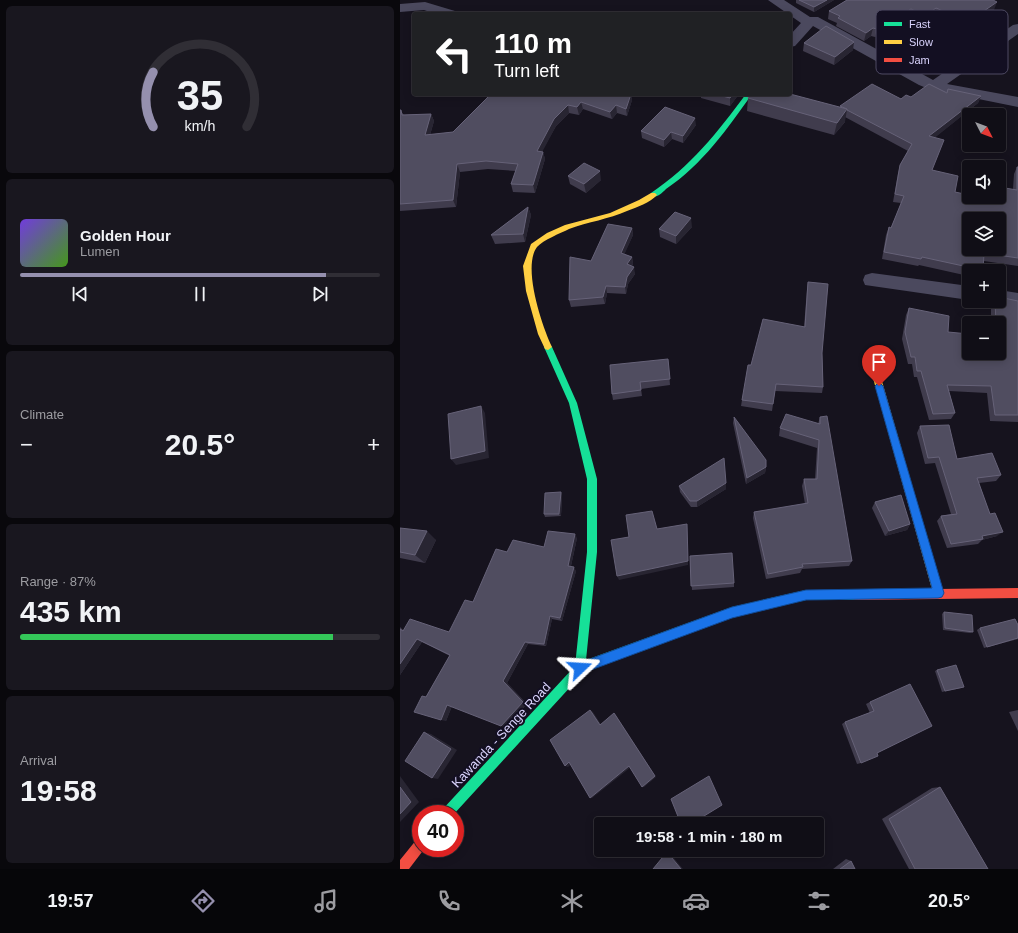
<!DOCTYPE html>
<html lang="en">
<head>
<meta charset="utf-8">
<style>
  body { margin:0; font-family:Helvetica,sans-serif; background:#19171f; color:#f1f3f6; height:100vh; display:flex; flex-direction:column; font-size:15px; white-space:nowrap }
  * { box-sizing:border-box; margin:0 }
  p { font-size:13px; color:#9c9ca1 }
  .icon { flex:none; width:22px; height:22px; fill:none; stroke:currentColor; stroke-width:2; stroke-linecap:round; stroke-linejoin:round }
  .map { position:relative; flex:1; overflow:hidden }
  .sheet { display:flex; flex-direction:column; gap:6px; padding:6px; background:#09080c; width:400px }
  .sheet>* { flex:none }
  .banner { position:absolute; left:12px; top:12px; width:380px; height:84px; border-radius:4px; box-shadow:0 2px 10px #0003,0 0 0 1px #302e35; background:#202124; color:#fff; overflow:hidden }
  .needle { width:26px; rotate:132deg }
  .controls { position:absolute; left:562px; top:108px; display:grid; gap:8px }
  .controls a { display:grid; place-items:center; width:44px; height:44px; border-radius:4px; background:#100e16; box-shadow:0 2px 10px #0003,0 0 0 1px #302e35; font-size:20px }
  .speed { position:absolute; left:12px; top:805px; display:flex; gap:8px; font-size:20px; font-weight:700; text-align:center }
  .speed>* { display:grid; place-content:center; width:52px; height:52px; border-radius:50%; background:#100e16; box-shadow:0 2px 10px #0003,0 0 0 1px #302e35; line-height:1 }
  .speed .limit { border:6px solid #d22; background:#fff; color:#111 }
  .pin { position:absolute; display:grid; place-items:center; width:34px; height:34px; color:#fff; margin:-41px -17px; border-radius:50% 50% 50% 0; rotate:-45deg; box-shadow:0 0 4px #0007 }
  .pin .icon { rotate:45deg }
  .me { position:absolute; width:44px; margin:-22px; rotate:70deg; stroke-linejoin:round; filter:drop-shadow(0 0 3px #0008) }
  .turn { display:flex; align-items:center; gap:14px; height:84px; padding:0 16px; font-size:18px }
  .turn .icon { width:52px; height:52px; stroke-width:2.5 }
  .turn b { display:block; font-size:28px; line-height:34px }
  .big { font-size:30px; font-weight:700; line-height:1.1 }
  .sheet .card { flex:1; display:flex; flex-direction:column; justify-content:center; gap:6px; min-width:0; padding:0 14px; border-radius:6px; background:#19171f }
  .sheet .dial { align-items:center; gap:0 }
  .dial svg { height:104px; overflow:visible; fill:none; stroke:#302e35; stroke-width:7; stroke-linecap:round; text-anchor:middle }
  .dial text { fill:#f1f3f6; stroke:none }
  .song { display:flex; align-items:center; gap:12px }
  .cover { width:48px; height:48px; border-radius:6px; background:linear-gradient(135deg,hsl(260 70% 55%),hsl(100 70% 35%)) }
  .played { height:4px; border-radius:2px; background:linear-gradient(90deg,#9590ae 85%,#302e35 85%) }
  .keys { display:flex; justify-content:space-around; direction:ltr }
  .heat { display:flex; justify-content:space-between; align-items:center; font-size:22px; direction:ltr }
  .charge { height:6px; border-radius:3px; background:linear-gradient(90deg,#34c759 87%,#302e35 0) }
  .trip { position:absolute; left:194px; top:817px; width:230px; height:40px; border-radius:4px; background:#100e16; box-shadow:0 2px 10px #0003,0 0 0 1px #302e35; font-weight:700; line-height:40px; text-align:center }
  .tabs { display:flex; height:64px; justify-content:space-around; align-items:center; background:#060609; color:#9c9ca1 }
  .tabs .icon { width:28px; height:28px }
  .tabs .current { color:#9590ae }
  .tabs b { font-size:18px; color:#f1f3f6 }
  main { display:flex; flex:1; min-height:0 }
  .map>svg:first-child { display:block }
  .lines { fill:none; stroke-linecap:round; stroke-linejoin:round }
  .street { fill:#4b495e; fill-rule:evenodd }
  .fast { fill:#16e098; fill-rule:evenodd }
  .slow { fill:#ffcf43; fill-rule:evenodd }
  .jam { fill:#f24e42; fill-rule:evenodd }
  .wall { fill:#403c4d }
  .shaded-wall { fill:#282532 }
  .building { fill:#504d60; stroke:#666278; fill-rule:evenodd }
  .route { fill:#1a73e8; stroke:#114b97 }
  .labels { text-anchor:middle; dominant-baseline:central; stroke-width:4; stroke-linejoin:round; paint-order:stroke }
  .street-label { font-size:13px; fill:#d9d3fc; stroke:#130f22 }
  .key { fill:#130f22; stroke:#4e4a63; stroke-width:1 }
  .key-label { font-size:11px; fill:#d9d3fc }
</style>
</head>
<body>
<main>
<section class="sheet">
<div class="card dial"><svg viewBox="0 0 100 80">
<path d="M14 69A42 42 0 1 1 86 69"/>
<path d="M14 69A42 42 0 0 1 14 27" stroke="#9590ae"/>
<text x="50" y="56" font-size="32" font-weight="700">35</text>
<text x="50" y="72" font-size="11">km/h</text>
</svg></div>
<div class="card">
<div class="song"><i class="cover"></i><div><b>Golden Hour</b><p>Lumen</p></div></div>
<div class="played"></div>
<div class="keys"><svg class="icon" aria-label="previous" viewBox="0 0 24 24"><path d="M18 5L8 12l10 7zM5 5v14"/></svg><svg class="icon" aria-label="pause" viewBox="0 0 24 24"><path d="M8 5v14M16 5v14"/></svg><svg class="icon" aria-label="next" viewBox="0 0 24 24"><path d="M6 5l10 7-10 7zM19 5v14"/></svg></div>
</div>
<div class="card"><p>Climate</p>
<div class="heat"><a>−</a><b class="big">20.5°</b><a>+</a></div>
</div>
<div class="card"><p>Range · 87%</p><b class="big">435 km</b><div class="charge"></div></div>
<div class="card"><p>Arrival</p><b class="big">19:58</b></div>
</section>
<div class="map">
<svg width="618" height="869" viewBox="0 0 618 869">
  <rect width="100%" height="100%" fill="#16131e"/>
  <g class="lines">
    <g class="street">
      <path d="M368,0h16l26,17h8l115,63 80,-55 5,-1v10l-71,50 71,13v10l-89,-18 -10,-4 -106,-59 -18,20 -5,1v-12l11,-12z"/>
      <path d="M25,2l30,9 2,3h-21l-12,-4 -24,2v-8z"/>
      <path d="M472,273l97,13v14l-104,-15 -2,-5 2,-5z"/>
      <path d="M599,290l19,3v14l-26,-5v-1h7z"/>
    </g>
    <g class="fast">
      <path d="M346,94h6c-24,34 -50,71 -86,95 -4,4 -9,9 -15,8v-4c39,-26 67,-61 95,-99z"/>
      <path d="M148,344l4,3 25,56 20,76v73l-11,108 146,-53 74,-17h50l4,1 1,4 -1,4 -4,1h-50l-74,17 -148,55 -130,142h-14l2,-4 133,-144 12,-114v-73l-18,-76 -25,-56z"/>
    </g>
    <g class="slow">
      <path d="M251,193h4l2,2c-7,8 -20,12 -30,16 -18,8 -39,11 -58,18 -8,4 -26,11 -32,18 -15,20 5,79 15,100l-4,3 -3,-1 -7,-15 -12,-43 -3,-25 8,-22 16,-11 18,-8 45,-12 29,-13z"/>
      <path d="M475,368l4,3 64,222 -1,4 -4,1 -4,-1 -1,-4 -62,-222z"/>
    </g>
    <g class="jam">
      <path d="M618,588v10l-162,2 -4,-1 -1,-4 1,-4 4,-1z"/>
      <path d="M21,837v11h4l-16,21h-9v-9l17,-21z"/>
    </g>
  </g>
  <g class="wall">
    <path d="M396,0h38l-20,12 -18,-9z"/>
    <path d="M447,0l147,10 -28,20 -33,-14 -10,8 -14,-7 -34,20 -4,-1 -7,5 -28,-15 1,-3 -9,-4 1,-8z"/>
    <path d="M404,43l49,7 -19,15 -31,-14z"/>
    <path d="M547,93l34,3 -3,7 -43,34 -3,33 23,22 38,8v-3h6l14,-8 1,-15 3,-7h1v99l-34,-5 -15,10v14l-5,-1v-9l-45,-10 -1,1 -36,-7 4,-24 3,-8 2,1 10,-25 -8,-1 5,-29 2,-8 8,-14 -63,-34v5l-11,13 -87,-24 1,-13 92,9v-1z"/>
    <path d="M86,94h148l-3,1 1,5 -5,16 -10,-3 -5,6 -29,-10 -4,6 -10,-2 -13,13 -14,25 1,1 2,7 -10,34 -22,-1 -2,-8 5,-13 -28,-2 -28,3 -4,35 -56,4v-101l4,5 27,-1 3,7 -4,14 23,-3 34,-34z"/>
    <path d="M301,94h38l-9,12 -29,-8z"/>
    <path d="M296,125l-13,18 -11,-4 -8,8 -22,-9 -1,-7z"/>
    <path d="M168,176l33,4 -15,13 -16,-9z"/>
    <path d="M128,207l3,8 -6,27 -30,2 -4,-9z"/>
    <path d="M292,227l-16,17 -16,-7 -1,-8z"/>
    <path d="M232,228l1,7 -9,19 8,3 1,7 -1,2 3,8 -7,10 -2,10 -19,-1 -2,11 -34,3 -2,-7 22,-39z"/>
    <path d="M408,282l14,71 1,34 -1,6 -47,-2 -3,20 -31,-5 1,-6 9,-35 53,-38 3,-38z"/>
    <path d="M592,301h26v121l-28,-1 -3,-28 -38,-2 6,22 -4,6 -22,1 -12,-43h-3l-2,-13h-4l-6,-25 4,-24 3,-7 39,24 51,21v-30h-8v-20z"/>
    <path d="M268,359l2,26 -29,4 1,7 -29,4 -1,-6z"/>
    <path d="M334,417l32,50 -1,6 -19,11 -13,-61z"/>
    <path d="M420,417l32,144 -3,5 -47,3 -2,4 -34,6 -13,-61 1,-6 51,-8 -3,-18 2,-7h11l2,-31 -38,-12 1,-8 38,-4z"/>
    <path d="M520,426l37,33 44,16 -5,6 -17,2 18,53 -15,4 -4,4 -31,4 -10,-27 4,-5 10,-2 -16,-51 -10,1 -8,-31z"/>
    <path d="M326,483v6l-29,18h-6l-11,-15 -1,-6z"/>
    <path d="M161,492l1,3 -1,21 -16,1 -1,-3z"/>
    <path d="M475,502l35,22 -3,6 -22,6 -13,-28z"/>
    <path d="M0,528l36,12 -11,23 -25,-5z"/>
    <path d="M177,538l-6,28 5,5 -14,50 -10,-2 -6,27 -18,-2 -21,39 20,21 -22,23 -53,-21 -6,15 -20,-24 24,-41 -28,-14 -22,33v-48l3,3 46,2 24,-30 34,-50 37,-5z"/>
    <path d="M290,556l44,27v4l-42,3z"/>
    <path d="M544,612l29,20 -3,1 -27,-3 -1,-16z"/>
    <path d="M580,628l38,11 -34,9 -7,-18z"/>
    <path d="M537,670l24,18 -19,4 -7,-21z"/>
    <path d="M470,702l62,24 -55,27 -16,10 -4,1 -15,-40 3,-2 25,-9 -4,-9z"/>
    <path d="M618,710v21l-9,-19z"/>
    <path d="M540,787l48,82h-79l-27,-50 50,-31z"/>
    <path d="M446,859l5,2 4,8h-22z"/>
  </g>
  <g class="shaded-wall">
    <path d="M427,0h7l-20,12v-5z"/>
    <path d="M597,2l-3,8 -28,20 2,-8z"/>
    <path d="M536,8l-3,8 -10,8 2,-8z"/>
    <path d="M511,9l-2,8 -34,20 2,-8z"/>
    <path d="M473,28l-2,8 -7,5 2,-8z"/>
    <path d="M454,42l-1,8 -19,15 1,-8z"/>
    <path d="M224,94h10l-3,1 1,5 -5,16z"/>
    <path d="M333,94h6l-9,12v-8z"/>
    <path d="M581,96l-3,7 -51,41 2,-8z"/>
    <path d="M181,102l2,7 -4,6 -2,-8z"/>
    <path d="M168,105l1,8 -13,13 -17,32 -2,-7 17,-32z"/>
    <path d="M216,105l1,8 -5,6 -2,-7z"/>
    <path d="M447,109l-2,13 -11,13 3,-12z"/>
    <path d="M31,114l3,7 -6,21 -3,-7z"/>
    <path d="M295,118l1,7 -13,18v-7z"/>
    <path d="M271,132l1,7 -8,8v-7z"/>
    <path d="M143,152l2,7 -10,34 -2,-8z"/>
    <path d="M57,164l3,8 -4,35 -3,-7z"/>
    <path d="M200,171l1,9 -15,13 -2,-9z"/>
    <path d="M128,207l3,8 -6,27 -2,-8z"/>
    <path d="M291,218l1,9 -16,17v-8z"/>
    <path d="M232,228l1,7 -11,25 -1,-7z"/>
    <path d="M232,257l1,7 -5,7 -1,-7z"/>
    <path d="M234,267l1,7 -7,10 -2,10 -1,-7 2,-10z"/>
    <path d="M206,286l1,7 -2,11 -2,-7z"/>
    <path d="M81,406l4,7 4,45 -33,7 -5,-6z"/>
    <path d="M366,467l-1,6 -19,11 1,-6z"/>
    <path d="M326,483v6l-29,18v-6z"/>
    <path d="M161,492l1,3 -1,21 -2,-2z"/>
    <path d="M287,524l1,41 -69,15 -2,-4z"/>
    <path d="M510,524l-3,6 -22,6 4,-5z"/>
    <path d="M27,531l9,9 -11,23 -10,-8z"/>
    <path d="M603,532l-6,4 -15,4 1,-1 -1,-3z"/>
    <path d="M175,534l2,4 -7,32 -2,-4z"/>
    <path d="M174,567l2,4 -14,50 -2,-3z"/>
    <path d="M150,616l2,3 -6,27 -2,-2z"/>
    <path d="M618,638v1l-34,9 3,-1z"/>
    <path d="M17,639l5,3 -22,33v-11z"/>
    <path d="M125,642l3,2 -21,39 20,21 -22,23 -4,-1 2,-45z"/>
    <path d="M564,687l-3,1 -19,4 3,-1z"/>
    <path d="M47,705l5,1 -6,15 -5,-1z"/>
    <path d="M190,710l3,2 9,14 -2,-1z"/>
    <path d="M214,713l2,2 40,62 -12,10h-2z"/>
    <path d="M24,732l7,2 26,16 -19,29 -6,-1z"/>
    <path d="M169,762l3,1 -4,4 -3,-1z"/>
    <path d="M229,766l2,1 -39,31h-2z"/>
    <path d="M0,776l19,26 -19,20z"/>
    <path d="M268,851l15,18h-2l-14,-17z"/>
  </g>
  <g class="building">
    <path d="M399,0h28l-13,7z"/>
    <path d="M447,0h146l4,2 -29,20 -32,-14 -11,8 -14,-7 -34,20 -4,-1 -7,5 -28,-15 2,-2 -11,-5z"/>
    <path d="M426,26l28,16 -19,15 -31,-14z"/>
    <path d="M472,84l29,15 5,-4 5,2 18,-13 18,9 1,-4 33,7 -52,40 15,4 -12,30 26,6 -3,16 14,3v2h9l18,4v-4h3v-10l18,3v-23h1v91l-34,-5 -1,18h-14v6h-2l1,-10 -46,-10 -1,2 -37,-7 5,-25 2,1 13,-32 -9,-2 5,-29 12,-21 -65,-34v-1l-7,-3zM569,219h30v30h-30z"/>
    <path d="M88,94h143l-5,15 -10,-4 -6,7 -29,-10 -4,5 -9,-2 -14,14 -17,32 6,1 -10,33 -22,-1 7,-20 -32,-3 -29,3 -4,36 -53,4v-94h1l1,5 29,-1 -6,21 28,-3 37,-37z"/>
    <path d="M315,94h18l-3,4z"/>
    <path d="M351,94h39l57,15 -10,14 -89,-25z"/>
    <path d="M265,107l30,11 -12,18 -12,-4 -7,8 -23,-9z"/>
    <path d="M184,163l16,8 -16,13 -16,-8z"/>
    <path d="M128,207l-5,27 -32,1z"/>
    <path d="M275,212l16,6 -15,18 -17,-7z"/>
    <path d="M208,224l24,4 -11,25 11,4 -5,7 7,3 -7,10 -2,10 -19,-1 -3,11 -34,3 1,-43 21,4z"/>
    <path d="M408,282l20,2 -6,69 1,34 -47,-3 -3,20 -31,-4 6,-35h3l12,-46 42,8z"/>
    <path d="M599,297l19,4v114h-23l-4,-29 -44,-1 8,28 -22,1 -12,-43h-4l-2,-14h-4l-6,-25 4,-24 40,8 -1,16 21,2v19h30v-30h-3l-1,-22h4z"/>
    <path d="M268,359l2,20 -30,3 1,8 -29,4 -2,-29z"/>
    <path d="M81,406l4,45 -34,8 -3,-45z"/>
    <path d="M386,414l34,10v-7l7,-1 25,145 -50,3 1,3 -35,7 -14,-62 54,-9 -4,-24h13l2,-39 -39,-12z"/>
    <path d="M334,417l32,43v7l-19,11z"/>
    <path d="M549,425l8,34 35,-6 9,22 -24,3 13,36 5,-1 8,19 -21,4 1,3 -32,5 -10,-28 16,-2 -18,-57 -11,1 -8,-32z"/>
    <path d="M324,458l2,25 -29,18h-7l-11,-15z"/>
    <path d="M161,492l-2,22h-15l1,-21z"/>
    <path d="M501,495l9,29 -21,7 -14,-29z"/>
    <path d="M252,511l5,18 30,-5 1,37 -71,15 -6,-36 18,-3 -3,-22z"/>
    <path d="M0,528l27,3 -12,24 -15,-3z"/>
    <path d="M148,531l27,3 -7,32 6,1 -14,51 -10,-2 -6,28 -19,-2 -22,39 20,21 -22,24 -54,-21 -6,15 -27,-8 8,-16 4,1 24,-42 -33,-16 -17,25v-35l3,2 7,-12 39,13 16,-32 8,2 23,-53 11,3 6,-12 31,7z"/>
    <path d="M332,553l2,30 -43,3 -1,-30z"/>
    <path d="M544,612l28,3 1,17 -28,-4z"/>
    <path d="M615,619l3,6v13l-31,9 -7,-19z"/>
    <path d="M556,665l8,22 -19,4 -8,-21z"/>
    <path d="M510,684l22,42 -55,27 1,3 -17,7 -16,-41 29,-11 -4,-9z"/>
    <path d="M190,710l10,15 14,-12 41,63 -13,11 -13,-21 -39,32 -21,-36 -4,4 -15,-26z"/>
    <path d="M24,732l27,17 -19,29 -27,-17z"/>
    <path d="M309,776l13,29 -31,19h-10l-10,-25z"/>
    <path d="M0,787l11,15 -11,12z"/>
    <path d="M540,787l48,82h-73l-26,-50z"/>
    <path d="M267,852l14,17h-28z"/>
    <path d="M451,861l4,8h-15z"/>
  </g>
  <path class="route" d="M479,382l4,4 61,207 -2,4 -4,1 -132,2 -74,18 -152,56 -4,-2 -1,-4 1,-4 156,-57 74,-17 126,-2 -57,-202z"/>
  <g class="labels">
    <g class="street-label">
      <text transform="translate(101 735) rotate(-47)">Kawanda - Senge Road</text>
    </g>
  </g>
  <rect x="476" y="10" width="132" height="64" rx="6" class="key"/>
  <rect x="484" y="22" width="18" height="4" fill="#16e098"/>
  <rect x="484" y="40" width="18" height="4" fill="#ffcf43"/>
  <rect x="484" y="58" width="18" height="4" fill="#f24e42"/>
  <g class="key-label">
    <text x="509" y="28">Fast</text>
    <text x="509" y="46">Slow</text>
    <text x="509" y="64">Jam</text>
  </g>
</svg>
<div class="controls">
<a><svg class="needle" viewBox="-14 -14 28 28"><path d="M0-13l5 13h-10z" fill="#e53935"/><path d="M0 13l5-13h-10z" fill="#9c9ca1"/></svg></a>
<a><svg class="icon" aria-label="sound" viewBox="0 0 24 24"><path d="M4 9h4l5-4v14l-5-4H4zM17 9q2 3 0 6"/></svg></a>
<a><svg class="icon" aria-label="layers" viewBox="0 0 24 24"><path d="M12 4l9 5-9 5-9-5zM3 14l9 5 9-5"/></svg></a>
<a>+</a>
<a>−</a>
</div>
<div class="speed"><div class="limit">40</div></div>
<div class="pin" style="left:479px;top:386px;background:#d93025"><svg class="icon" aria-label="arrive" viewBox="0 0 24 24"><path d="M6 21V4h12l-3 4 3 4H6"/></svg></div>
<svg class="me" style="left:180px;top:668px" viewBox="-20 -20 40 40"><path d="M0-17L14 15 0 8-14 15z" fill="#1a73e8" stroke="#fff" stroke-width="4"/></svg>
<div class="trip">19:58 · 1 min · 180 m</div>
<div class="banner">
<div class="turn"><svg class="icon" aria-label="left" viewBox="0 0 24 24"><path d="M17 20v-9H6M10 6l-5 5 5 5"/></svg><div><b>110 m</b>Turn left</div></div>
</div>
</div>
</main>
<nav class="tabs">
<b>19:57</b>
<svg class="icon current" aria-label="directions" viewBox="0 0 24 24"><path d="M12 3l9 9-9 9-9-9zM9 14v-3h6M13 9l2 2-2 2"/></svg>
<svg class="icon" aria-label="music" viewBox="0 0 24 24"><path d="M9 18V5l10-2v13"/><circle cx="6" cy="18" r="3"/><circle cx="16" cy="16" r="3"/></svg>
<svg class="icon" aria-label="phone" viewBox="0 0 24 24"><path d="M5 4h4l2 5-3 2q2 4 5 5l2-3 5 2v4C11 20 4 13 5 4z"/></svg>
<svg class="icon" aria-label="climate" viewBox="0 0 24 24"><path d="M12 3v18M4 7l16 10M4 17L20 7"/></svg>
<svg class="icon" aria-label="car" viewBox="0 0 24 24"><path d="M5 17H2v-5l4-1 3-4h7l3 4 3 1v5h-3M9 17h6M6 11h13"/><circle cx="7" cy="17" r="2"/><circle cx="17" cy="17" r="2"/></svg>
<svg class="icon" aria-label="filters" viewBox="0 0 24 24"><path d="M4 7h16M4 17h16"/><circle cx="9" cy="7" r="2"/><circle cx="15" cy="17" r="2"/></svg>
<b>20.5°</b>
</nav>
</body>
</html>
